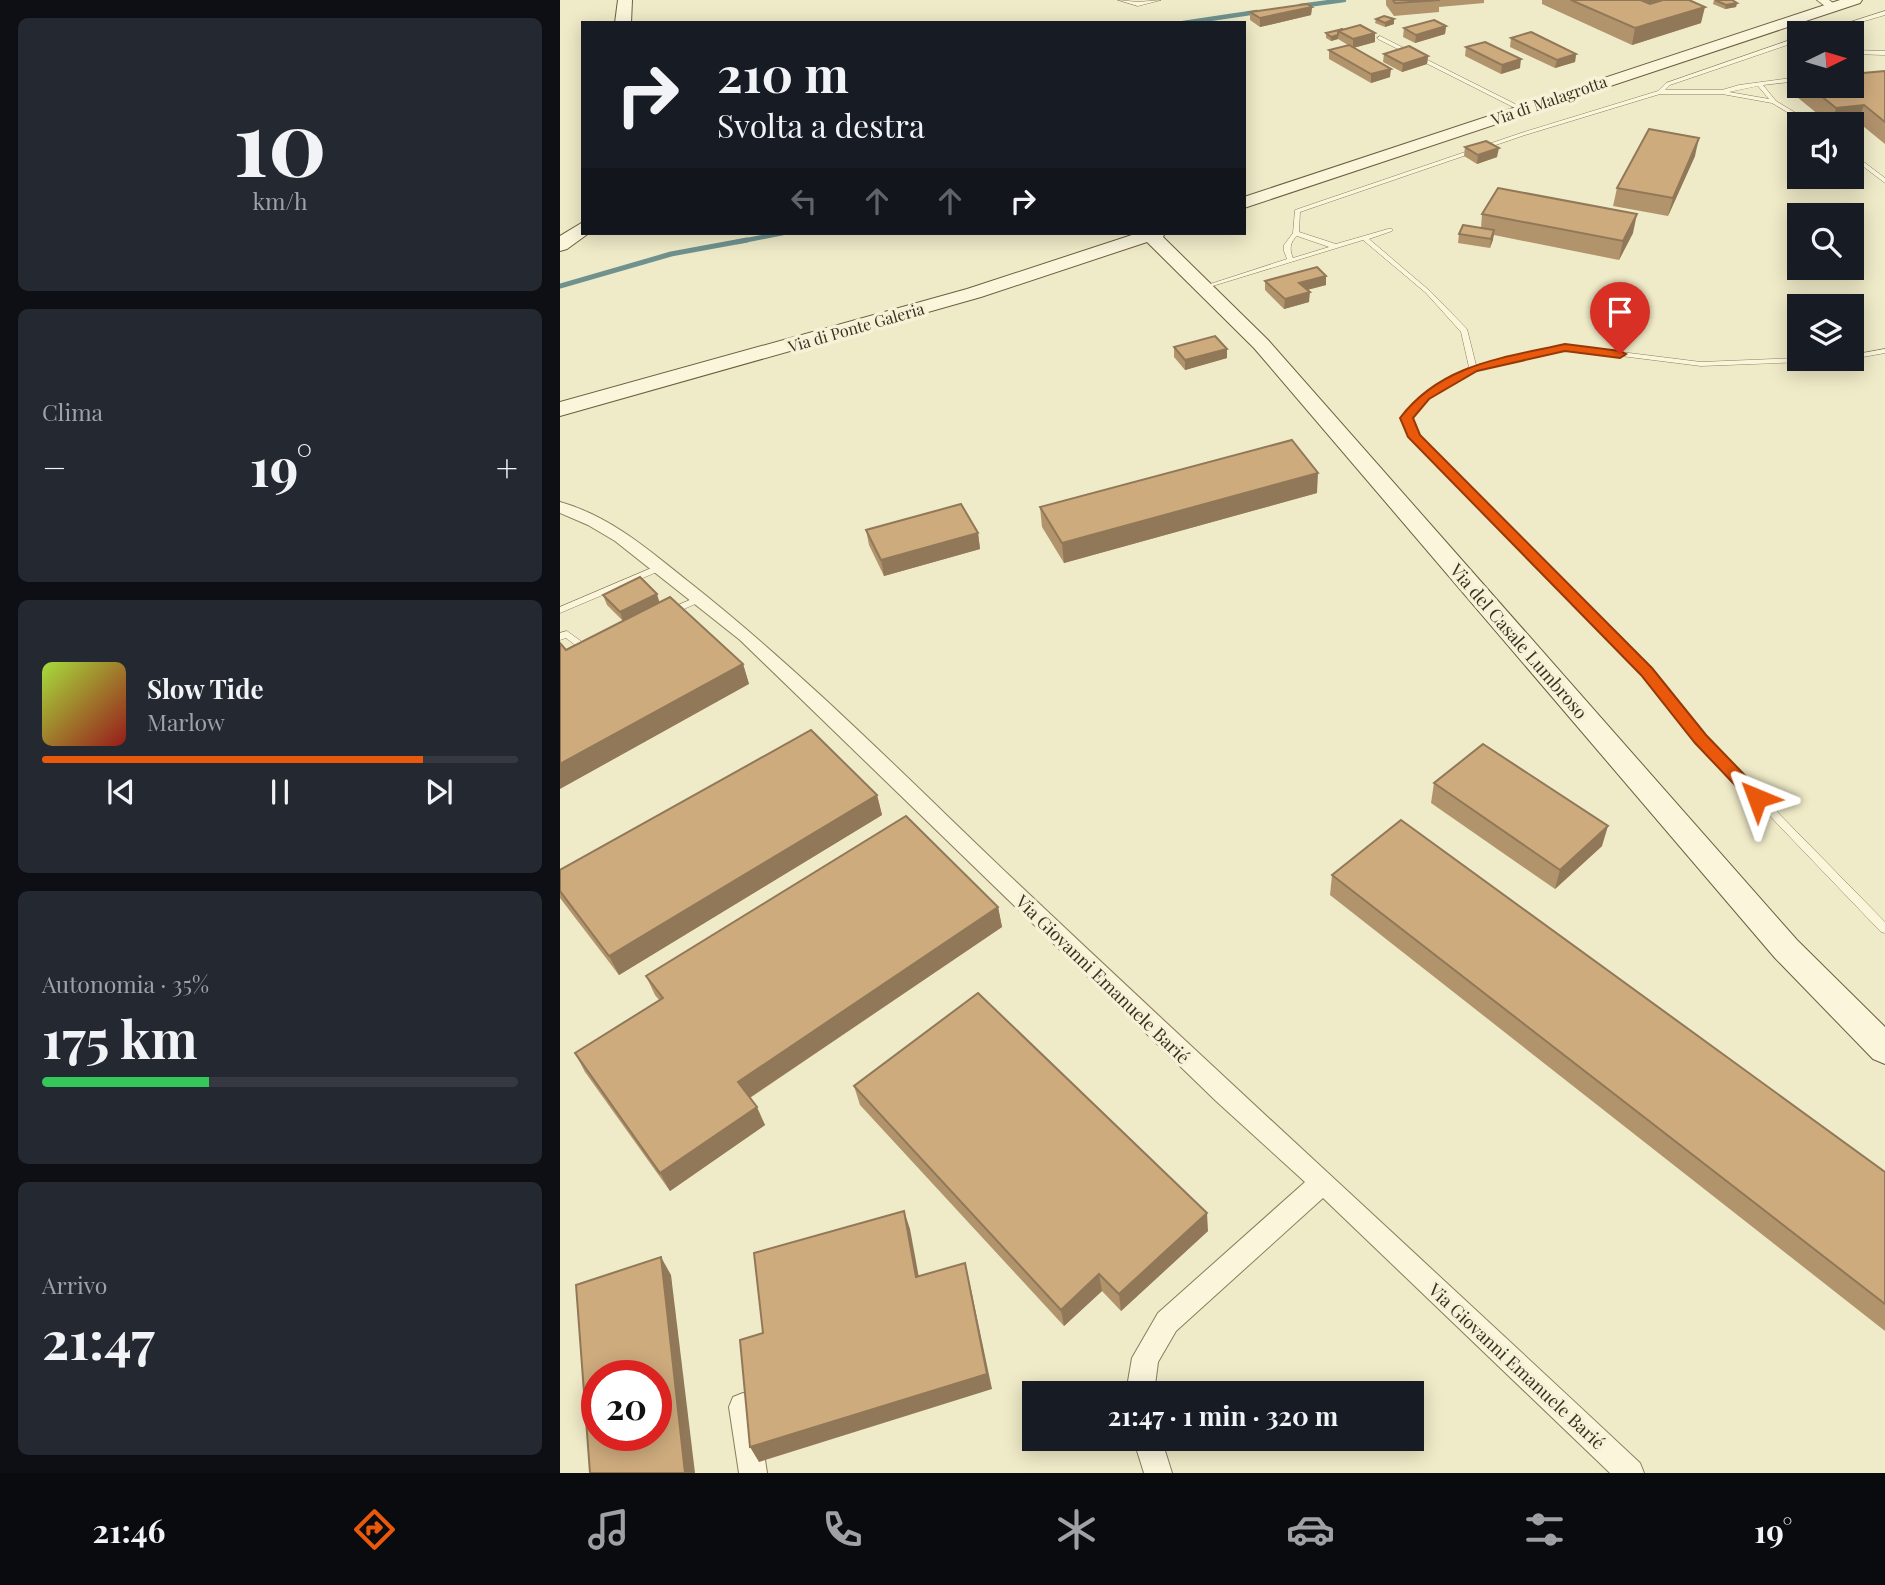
<!DOCTYPE html>
<html lang="it">
<head>
<meta charset="utf-8">
<style>
  body { margin:0; font-family:"Playfair Display",serif; background:#242831; color:#f1f3f6; height:100vh; display:flex; flex-direction:column; font-size:26px; white-space:nowrap }
  * { box-sizing:border-box; margin:0 }
  p { font-size:23px; color:#9ea1a6 }
  .icon { flex:none; width:38px; height:38px; fill:none; stroke:currentColor; stroke-width:2; stroke-linecap:round; stroke-linejoin:round }
  .map { position:relative; flex:1; overflow:hidden }
  .sheet { display:flex; flex-direction:column; gap:18px; padding:18px; background:#0d0f14; width:560px }
  .sheet>* { flex:none }
  .top-card { position:absolute; left:21px; top:21px; width:665px; height:214px; border-radius:0px; box-shadow:0 4px 18px #0003; background:#171b24; color:#f1f3f6; overflow:hidden }
  .needle { width:46px; rotate:85deg }
  .tools { position:absolute; left:1227px; top:21px; display:grid; gap:14px }
  .tools a { display:grid; place-items:center; width:77px; height:77px; border-radius:0px; background:#171b24; box-shadow:0 4px 18px #0003; font-size:35px }
  .speed { position:absolute; left:21px; top:1360px; display:flex; gap:14px; font-size:35px; font-weight:700; text-align:center }
  .speed>* { display:grid; place-content:center; width:91px; height:91px; border-radius:50%; background:#171b24; box-shadow:0 4px 18px #0003; line-height:1 }
  .speed .limit { border:10px solid #d22; background:#fff; color:#111 }
  .pin { position:absolute; display:grid; place-items:center; width:60px; height:60px; color:#fff; margin:-72px -30px; border-radius:50% 50% 50% 0; rotate:-45deg; box-shadow:0 0 7px #0007 }
  .pin .icon { rotate:45deg }
  .me { position:absolute; width:77px; margin:-38px; rotate:316deg; stroke-linejoin:round; filter:drop-shadow(0 0 5px #0008) }
  .turn { display:flex; align-items:center; gap:24px; height:147px; padding:0 21px; font-size:32px }
  .turn .icon { width:91px; height:91px; stroke-width:2.5 }
  .turn b { display:block; font-size:49px; line-height:60px }
  .lanes { display:flex; align-items:center; height:66px; padding:0 21px; background:#0003; justify-content:center; gap:35px; direction:ltr }
  .lanes .off { opacity:.35 }
  .big { font-size:52px; font-weight:700; line-height:1.1 }
  .sheet .card { flex:1; display:flex; flex-direction:column; justify-content:center; gap:10px; min-width:0; padding:0 24px; border-radius:10px; background:#242831 }
  .sheet .dial { align-items:center; gap:0 }
  .dial b { font-size:91px; line-height:1 }
  .song { display:flex; align-items:center; gap:21px }
  .cover { width:84px; height:84px; border-radius:10px; background:linear-gradient(135deg,hsl(80 70% 55%),hsl(0 70% 35%)) }
  .played { height:7px; border-radius:4px; background:linear-gradient(90deg,#ea580c 80%,#363941 80%) }
  .keys { display:flex; justify-content:space-around; direction:ltr }
  .heat { display:flex; justify-content:space-between; align-items:center; font-size:38px; direction:ltr }
  .charge { height:10px; border-radius:5px; background:linear-gradient(90deg,#34c759 35%,#363941 0) }
  .trip { position:absolute; left:462px; top:1381px; width:402px; height:70px; border-radius:0px; background:#171b24; box-shadow:0 4px 18px #0003; font-weight:700; line-height:70px; text-align:center }
  .tabs { display:flex; height:112px; justify-content:space-around; align-items:center; background:#090b0e; color:#9ea1a6 }
  .tabs .icon { width:49px; height:49px }
  .tabs .active { color:#ea580c }
  .tabs b { font-size:32px; color:#f1f3f6 }
  main { display:flex; flex:1; min-height:0 }
  .map>svg:first-child { display:block }
  .lines { fill:none; stroke-linecap:round; stroke-linejoin:round }
  .stream-far1 { stroke:#6f928f; stroke-width:4.5 }
  .stream { stroke:#6f928f; stroke-width:5 }
  .lane-casing { stroke:#8c7d5c; stroke-width:1 }
  .street-casing { stroke:#8c7d5c; stroke-width:2 }
  .secondary-casing { stroke:#6e5e3f; stroke-width:2 }
  .lane { fill:#faf5db; fill-rule:evenodd }
  .street { fill:#faf5db; fill-rule:evenodd }
  .secondary { fill:#faf5db; fill-rule:evenodd }
  .wall { fill:#b1936c }
  .shaded-wall { fill:#907858 }
  .building { fill:#ceab7d; stroke:#907858; stroke-width:2; fill-rule:evenodd }
  .route { fill:#ea580c; stroke:#983908; stroke-width:2 }
  .labels { text-anchor:middle; dominant-baseline:central; stroke-width:7; stroke-linejoin:round; paint-order:stroke }
  .far-street-label { font-size:16px; fill:#3c3220; stroke:#f6f2d7 }
  .street-label { font-size:18px; fill:#3c3220; stroke:#f6f2d7 }
</style>
</head>
<body>
<main>
<section class="sheet">
<div class="card dial"><b>10</b><p>km/h</p></div>
<div class="card"><p>Clima</p>
<div class="heat"><a>−</a><b class="big">19°</b><a>+</a></div>
</div>
<div class="card">
<div class="song"><i class="cover"></i><div><b>Slow Tide</b><p>Marlow</p></div></div>
<div class="played"></div>
<div class="keys"><svg class="icon" aria-label="previous" viewBox="0 0 24 24"><path d="M18 5L8 12l10 7zM5 5v14"/></svg><svg class="icon" aria-label="pause" viewBox="0 0 24 24"><path d="M8 5v14M16 5v14"/></svg><svg class="icon" aria-label="next" viewBox="0 0 24 24"><path d="M6 5l10 7-10 7zM19 5v14"/></svg></div>
</div>
<div class="card"><p>Autonomia · 35%</p><b class="big">175 km</b><div class="charge"></div></div>
<div class="card"><p>Arrivo</p><b class="big">21:47</b></div>
</section>
<div class="map">
<svg width="1325" height="1473" viewBox="0 0 1325 1473">
  <rect width="100%" height="100%" fill="#efeac7"/>
  <g class="lines">
    <g class="stream-far1">
      <path d="M740,6l44,-6"/>
      <path d="M623,23l74,-11"/>
      <path d="M177,242l46,-9"/>
    </g>
    <path class="stream" d="M0,286l111,-32 76,-14"/>
    <g class="lane-casing">
      <g id="lane">
        <path d="M558,0l20,2 23,-2 -23,6z"/>
        <path d="M1325,11v4l-61,18h-8z"/>
        <path d="M820,36l143,72 1,1 -5,1 -141,-71 -1,-1z"/>
        <path d="M1239,37v4l-129,44 -5,5h57l17,-5 60,-8v4l-36,4 13,16 38,23h-7l-35,-21 -50,-9h-62l-135,41 -225,77 -1,20 37,12 52,-15h4v2l-23,8 61,52 37,38 9,36 89,-20 136,17 98,-4 32,1 -3,2 -127,5 -136,-17 -90,21 -48,29 -16,19 7,18 24,26 207,207 55,68 181,185v11l-4,-1 -183,-191 -55,-68 -207,-207 -25,-27 -8,-21 1,-2 17,-21 48,-28 -8,-35 -35,-39 -63,-53 -157,48 -5,-1 86,-28 -3,-8v-6l9,-12 2,-23 226,-77 137,-42 8,-8zM1198,86l11,13 -40,-7zM737,236l32,11 -36,11c-4,-9 -3,-16 4,-22z"/>
        <path d="M1292,50l33,1v4l-33,-1z"/>
        <path d="M1292,153l33,25v5l-33,-25z"/>
        <path d="M1325,349v4l-33,6h-2l2,-4z"/>
        <path d="M101,564l4,3 -1,2 -104,44v-6z"/>
        <path d="M141,595l3,1 1,2 -1,2 -31,14 -3,1 -4,-3 1,-2z"/>
        <path d="M7,631l22,16 2,2 -2,2h-6l-17,-13 -6,2v-7z"/>
      </g>
    </g>
    <g class="street-casing">
      <g id="street">
        <path d="M1257,0h12l9,7 -9,2z"/>
        <path d="M0,502c50,14 89,48 129,80 114,90 217,195 322,295 208,197 420,390 629,586l4,10h-34l-287,-275 -147,133 -18,31 -4,31h-28l6,-35 26,-45 147,-131 -89,-81 -476,-461 -125,-99 -27,-16 -28,-12z"/>
        <path d="M183,1393l10,4 4,10 10,66h-28l-10,-66 4,-10z"/>
        <path d="M573,1438h28l11,35h-28z"/>
      </g>
    </g>
    <g class="secondary-casing">
      <g id="secondary">
        <path d="M58,0h14l-1,23h-16z"/>
        <path d="M1280,0h22l-2,3 -616,205v-11z"/>
        <path d="M23,222v11h6l-22,16 -7,2v-15z"/>
        <path d="M578,233h27l-2,4 105,103 529,600 88,87v37l-12,-5 -98,-101 -521,-610 -107,-106 -166,55 -421,119v-14l407,-113z"/>
      </g>
    </g>
    <use href="#lane" class="lane"/>
    <use href="#street" class="street"/>
    <use href="#secondary" class="secondary"/>
  </g>
  <g class="wall">
    <path d="M826,0h98v3l-45,4v5l-45,4 -8,-11z"/>
    <path d="M982,0h147l12,23 -69,22 -90,-41z"/>
    <path d="M1154,0l23,3 -1,4 -11,2 -12,-5z"/>
    <path d="M752,7l-1,8 -51,12 -10,-7v-8z"/>
    <path d="M816,19l18,5 -9,3 -10,-4z"/>
    <path d="M800,25l15,8v9l-22,6 37,29 -19,6 -42,-24v-9l19,-5 -10,-6 -7,2 -5,-3v-5z"/>
    <path d="M886,26l-1,8 -30,9 -12,-6 1,-9z"/>
    <path d="M951,38l65,16 -1,8 -20,6 -45,-21z"/>
    <path d="M906,47l54,21 -19,6 -36,-18z"/>
    <path d="M824,54l44,2 -1,8 -25,8 -19,-10z"/>
    <path d="M1325,71v73l-27,-22 -28,2 -33,-27 3,-11h52z"/>
    <path d="M905,147l32,10 -20,7 -13,-8z"/>
    <path d="M1135,156l-27,60 -55,-10 4,-18z"/>
    <path d="M922,214l151,19 -14,27 -125,-25 -4,13 -32,-5 1,-9 22,-6z"/>
    <path d="M766,276v9l-19,5 2,12 -25,7 -19,-19v-9z"/>
    <path d="M614,347l53,2v9l-42,12 -11,-13z"/>
    <path d="M757,493l-253,70 -22,-36 -2,-20z"/>
    <path d="M306,530l112,3 2,16 -96,27 -15,-31z"/>
    <path d="M43,595l57,7 83,62 6,20 -183,-34 57,-29 -16,-16z"/>
    <path d="M874,783l168,63 -47,43 -124,-86z"/>
    <path d="M317,795l5,20 -263,160 -59,-77v-28z"/>
    <path d="M772,875l553,297v159l-555,-436z"/>
    <path d="M438,907l4,20 -252,171 15,27 -95,66 -85,-119 -10,-19 84,-53 -4,-5 -9,-19z"/>
    <path d="M294,1086l354,145 -87,80 -19,-20 -38,35 -204,-221z"/>
  </g>
  <g class="shaded-wall">
    <path d="M1086,0h41l-47,17 3,-16z"/>
    <path d="M1177,3l-1,4 -11,2 1,-4z"/>
    <path d="M752,7l-1,8 -51,12v-9z"/>
    <path d="M1145,7l-4,16 -69,22 3,-17z"/>
    <path d="M834,19v5l-9,3v-4z"/>
    <path d="M886,26l-1,8 -30,9 1,-8z"/>
    <path d="M815,33v9l-22,6v-9z"/>
    <path d="M778,35v4l-7,2v-4z"/>
    <path d="M1016,54l-1,8 -20,6 2,-8z"/>
    <path d="M868,56l-1,8 -25,8 1,-8z"/>
    <path d="M961,59l-1,9 -19,6 1,-9z"/>
    <path d="M831,69l-1,8 -19,6v-9z"/>
    <path d="M1304,105l-6,17 -26,2 4,-16z"/>
    <path d="M1139,138l-4,18 -27,60 5,-18z"/>
    <path d="M939,148l-2,9 -20,7 1,-9z"/>
    <path d="M1077,214l-4,19 -14,27 4,-19z"/>
    <path d="M934,230l-1,10 -3,8 1,-9z"/>
    <path d="M766,276v9l-27,7v-9z"/>
    <path d="M750,292l-1,10 -25,7 1,-10z"/>
    <path d="M667,349v9l-42,12v-10z"/>
    <path d="M758,473l-1,20 -253,70 -2,-20z"/>
    <path d="M418,533l2,16 -96,27 -3,-16z"/>
    <path d="M97,594l3,10 -37,18 -3,-10z"/>
    <path d="M183,664l6,20 -189,105v-25z"/>
    <path d="M317,795l5,20 -263,160 -10,-19z"/>
    <path d="M1048,826l-6,20 -47,43 5,-19z"/>
    <path d="M438,907l4,20 -256,173 -8,-18z"/>
    <path d="M197,1107l8,18 -95,66 -10,-18z"/>
    <path d="M344,1211l6,18 12,65 -6,-17z"/>
    <path d="M647,1213l1,18 -87,80 -2,-17z"/>
    <path d="M101,1257l10,18 24,198h-10z"/>
    <path d="M405,1263l4,17 23,109 -233,73 -9,-15z"/>
    <path d="M539,1274l3,17 -38,35 -3,-16z"/>
  </g>
  <g class="building">
    <path d="M833,0h47l-45,3z"/>
    <path d="M1011,0h75l-3,1 7,3 13,-4h26l16,7 -70,21z"/>
    <path d="M1155,0h17l5,3 -11,2z"/>
    <path d="M747,4l5,3 -52,11 -10,-6z"/>
    <path d="M824,16l10,3 -9,4 -9,-4z"/>
    <path d="M874,20l12,6 -30,9 -12,-7z"/>
    <path d="M800,25l15,8 -22,6 -15,-8z"/>
    <path d="M783,29l-5,2v4l-7,2 -5,-4z"/>
    <path d="M971,32l45,22 -19,6 -46,-22z"/>
    <path d="M925,42l36,17 -19,6 -36,-18z"/>
    <path d="M789,45l42,24 -20,5 -42,-24z"/>
    <path d="M849,46l19,10 -25,8 -19,-10z"/>
    <path d="M1325,71v51l-21,-17 -28,3 -27,-22h43v-12z"/>
    <path d="M1089,129l50,9 -26,60 -56,-10z"/>
    <path d="M926,141l13,7 -21,7 -13,-8z"/>
    <path d="M938,188l139,26 -14,27 -141,-27z"/>
    <path d="M903,225l31,5 -3,9 -32,-5z"/>
    <path d="M757,267l9,9 -27,7 11,9 -25,7 -20,-18z"/>
    <path d="M655,336l12,13 -42,11 -11,-13z"/>
    <path d="M732,440l26,33 -256,70 -22,-36z"/>
    <path d="M401,504l17,29 -97,27 -15,-30z"/>
    <path d="M80,577l17,17 -37,18 -17,-17z"/>
    <path d="M110,597l73,67 -183,100v-121l6,7z"/>
    <path d="M251,730l66,65 -268,161 -49,-65v-21z"/>
    <path d="M923,744l125,82 -48,44 -126,-87z"/>
    <path d="M346,816l92,91 -260,175 19,25 -97,66 -85,-120 88,-55 -17,-22z"/>
    <path d="M841,820l484,352v132l-553,-429z"/>
    <path d="M418,993l229,220 -88,81 -20,-20 -38,36 -207,-224z"/>
    <path d="M344,1211l12,66 49,-14 22,111 -237,73 -10,-107 23,-7 -9,-80z"/>
    <path d="M101,1257l24,216h-95l-14,-188zM37,1376h59v59h-59z"/>
  </g>
  <path class="route" d="M1005,344l55,7 6,3 -6,4 -55,-7 -88,20 -48,28 -16,19 7,17 232,233 54,67 57,59 2,4 -2,4h-12l-56,-59 -54,-68 -233,-238 -8,-19c41,-54 103,-60 165,-74z"/>
  <g class="labels">
    <g class="far-street-label">
      <text transform="translate(989 100) rotate(-19)">Via di Malagrotta</text>
      <text transform="translate(296 327) rotate(-16)">Via di Ponte Galeria</text>
    </g>
    <g class="street-label">
      <text transform="translate(959 641) rotate(49)">Via del Casale Lumbroso</text>
      <text transform="translate(543 979) rotate(44)">Via Giovanni Emanuele Barié</text>
      <text transform="translate(957 1366) rotate(43)">Via Giovanni Emanuele Barié</text>
    </g>
  </g>
</svg>
<div class="tools">
<a><svg class="needle" viewBox="-14 -14 28 28"><path d="M0-13l5 13h-10z" fill="#e53935"/><path d="M0 13l5-13h-10z" fill="#9ea1a6"/></svg></a>
<a><svg class="icon" aria-label="sound" viewBox="0 0 24 24"><path d="M4 9h4l5-4v14l-5-4H4zM17 9q2 3 0 6"/></svg></a>
<a><svg class="icon" aria-label="search" viewBox="0 0 24 24"><circle cx="10" cy="10" r="6"/><path d="M15 15l6 6"/></svg></a>
<a><svg class="icon" aria-label="layers" viewBox="0 0 24 24"><path d="M12 4l9 5-9 5-9-5zM3 14l9 5 9-5"/></svg></a>
</div>
<div class="speed"><div class="limit">20</div></div>
<div class="pin" style="left:1060px;top:354px;background:#d93025"><svg class="icon" aria-label="arrive" viewBox="0 0 24 24"><path d="M6 21V4h12l-3 4 3 4H6"/></svg></div>
<svg class="me" style="left:1197px;top:798px" viewBox="-20 -20 40 40"><path d="M0-17L14 15 0 8-14 15z" fill="#ea580c" stroke="#fff" stroke-width="4"/></svg>
<div class="trip">21:47 · 1 min · 320 m</div>
<div class="top-card">
<div class="turn"><svg class="icon" aria-label="right" viewBox="0 0 24 24"><path d="M7 20v-9h11M14 6l5 5-5 5"/></svg><div><b>210 m</b>Svolta a destra</div></div>
<div class="lanes"><svg class="icon off" aria-label="left" viewBox="0 0 24 24"><path d="M17 20v-9H6M10 6l-5 5 5 5"/></svg><svg class="icon off" aria-label="ahead" viewBox="0 0 24 24"><path d="M12 20V5M6 11l6-6 6 6"/></svg><svg class="icon off" aria-label="ahead" viewBox="0 0 24 24"><path d="M12 20V5M6 11l6-6 6 6"/></svg><svg class="icon" aria-label="right" viewBox="0 0 24 24"><path d="M7 20v-9h11M14 6l5 5-5 5"/></svg></div>
</div>
</div>
</main>
<nav class="tabs">
<b>21:46</b>
<svg class="icon active" aria-label="directions" viewBox="0 0 24 24"><path d="M12 3l9 9-9 9-9-9zM9 14v-3h6M13 9l2 2-2 2"/></svg>
<svg class="icon" aria-label="music" viewBox="0 0 24 24"><path d="M9 18V5l10-2v13"/><circle cx="6" cy="18" r="3"/><circle cx="16" cy="16" r="3"/></svg>
<svg class="icon" aria-label="phone" viewBox="0 0 24 24"><path d="M5 4h4l2 5-3 2q2 4 5 5l2-3 5 2v4C11 20 4 13 5 4z"/></svg>
<svg class="icon" aria-label="climate" viewBox="0 0 24 24"><path d="M12 3v18M4 7l16 10M4 17L20 7"/></svg>
<svg class="icon" aria-label="car" viewBox="0 0 24 24"><path d="M5 17H2v-5l4-1 3-4h7l3 4 3 1v5h-3M9 17h6M6 11h13"/><circle cx="7" cy="17" r="2"/><circle cx="17" cy="17" r="2"/></svg>
<svg class="icon" aria-label="filters" viewBox="0 0 24 24"><path d="M4 7h16M4 17h16"/><circle cx="9" cy="7" r="2"/><circle cx="15" cy="17" r="2"/></svg>
<b>19°</b>
</nav>
</body>
</html>
